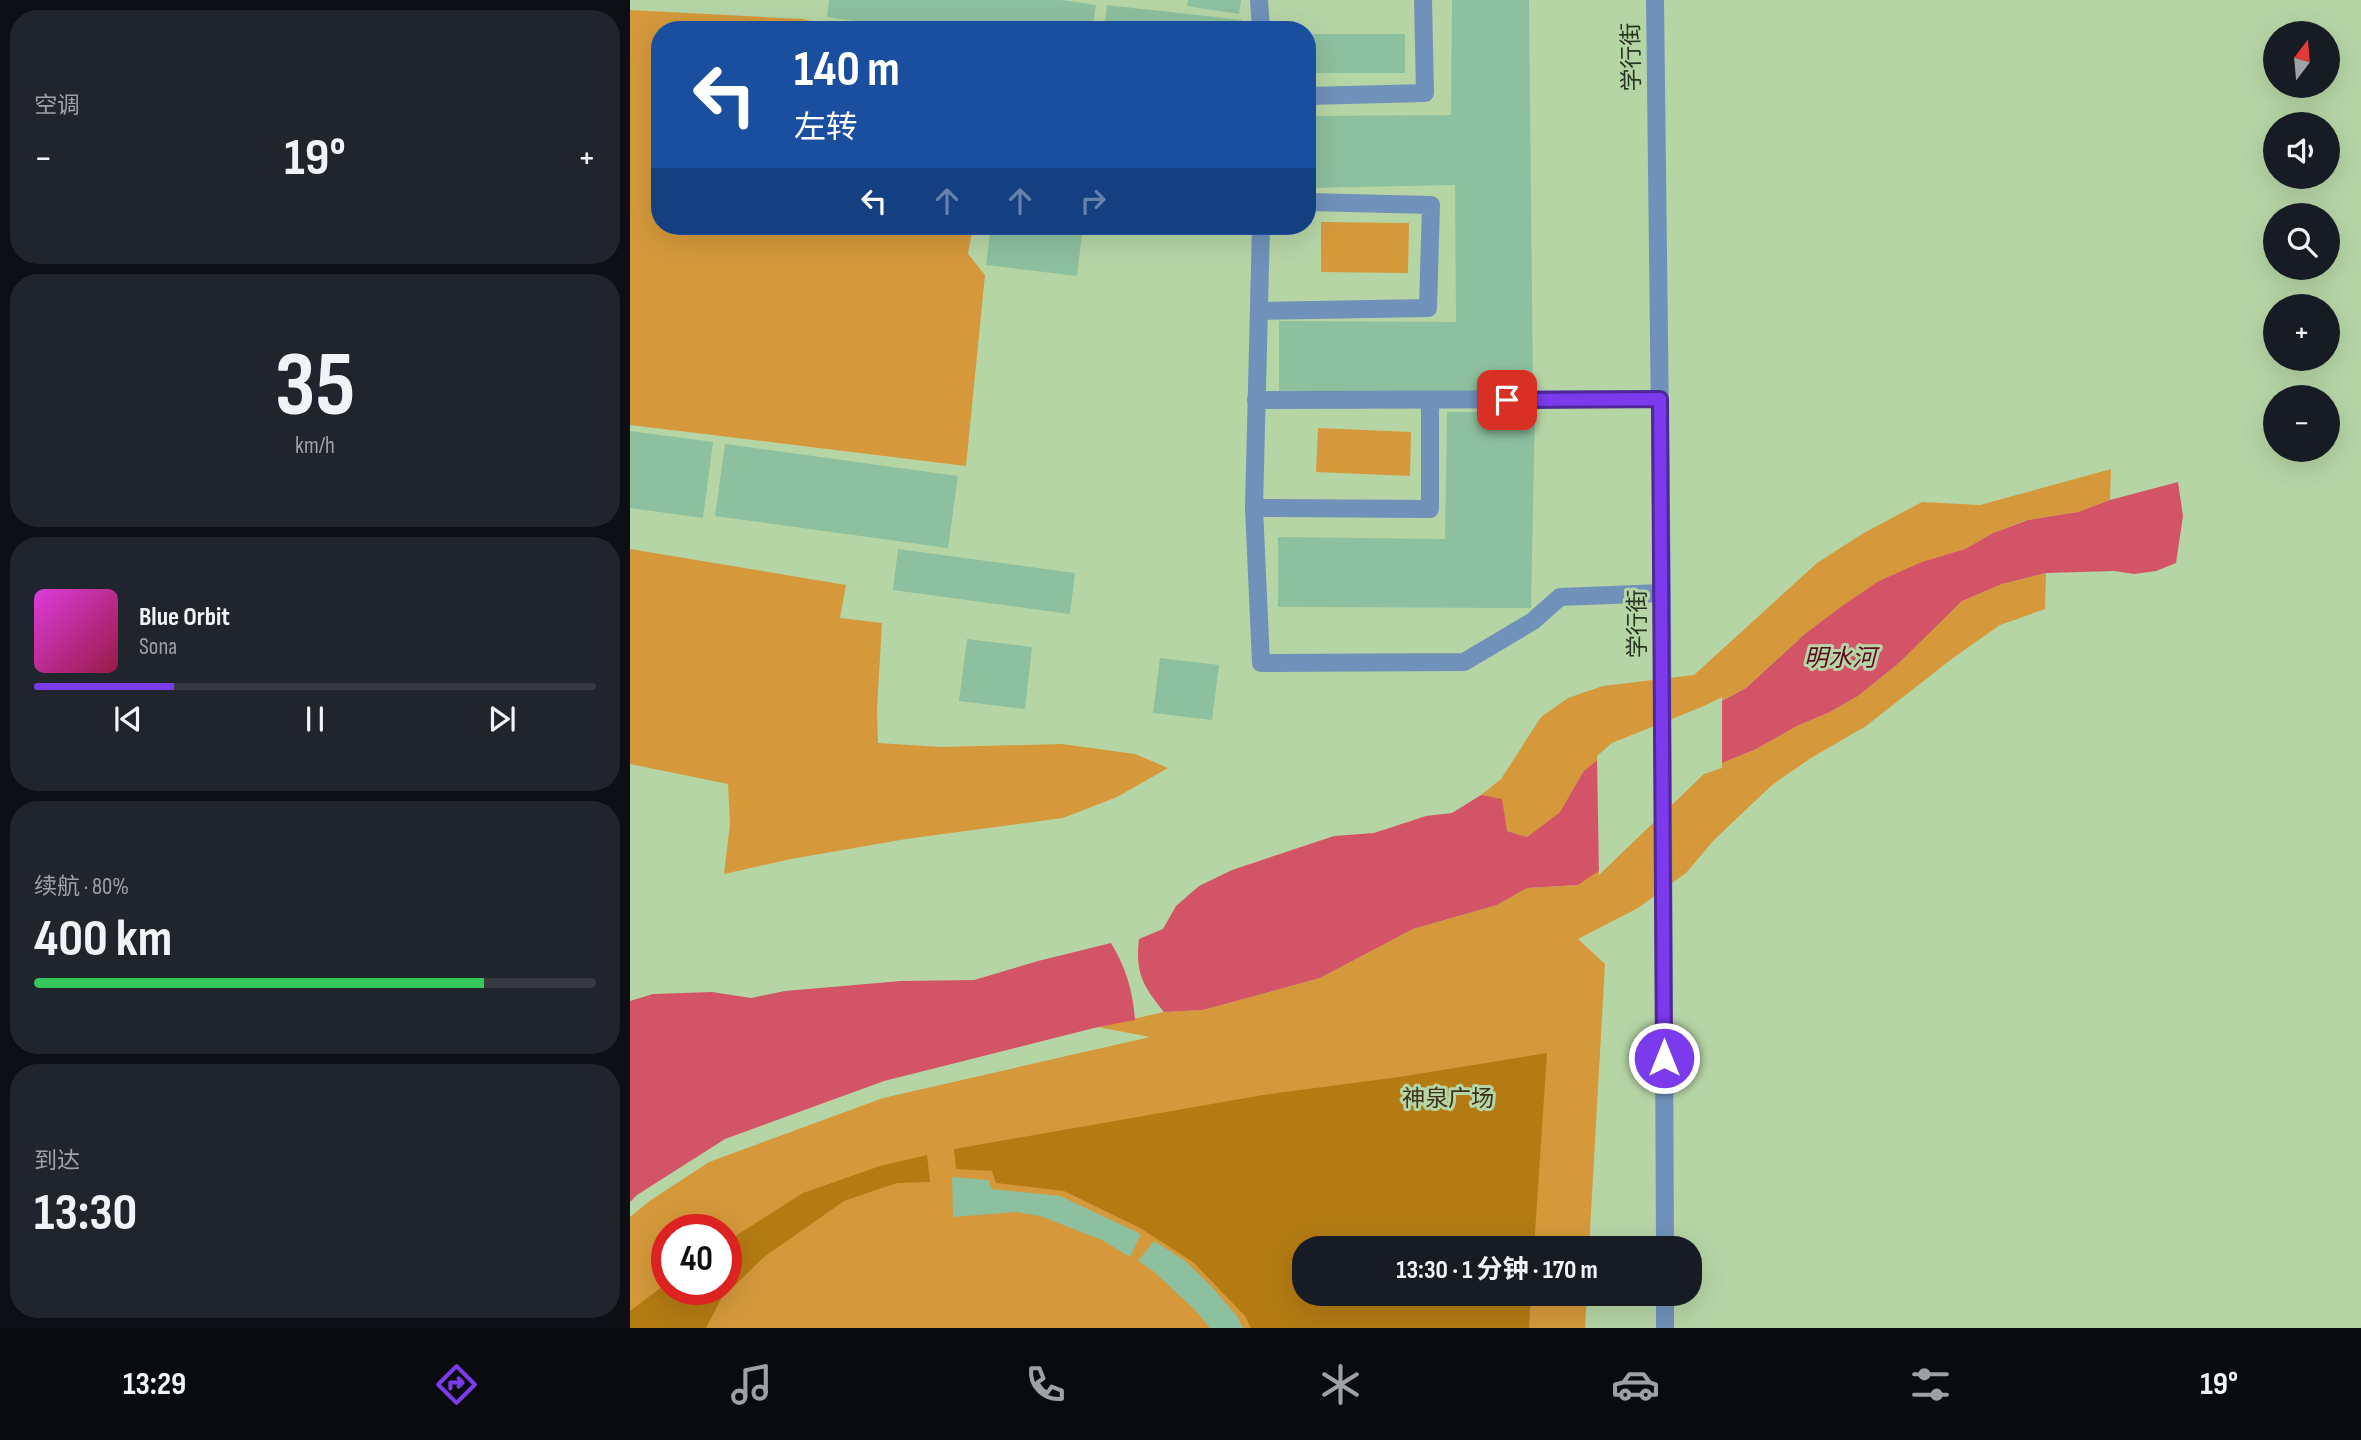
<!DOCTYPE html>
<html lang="zh">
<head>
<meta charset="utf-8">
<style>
  body { margin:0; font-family:"Sofia Sans Condensed","Noto Sans SC",sans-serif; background:#20242c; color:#f1f3f6; height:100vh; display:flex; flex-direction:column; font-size:26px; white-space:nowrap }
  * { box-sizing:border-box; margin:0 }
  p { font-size:23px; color:#9ea1a6 }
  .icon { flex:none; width:38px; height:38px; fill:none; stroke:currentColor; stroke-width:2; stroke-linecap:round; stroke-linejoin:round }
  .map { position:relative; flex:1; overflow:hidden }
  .details { display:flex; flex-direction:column; gap:10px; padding:10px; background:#0d0f14; width:630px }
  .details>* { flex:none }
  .guide { position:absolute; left:21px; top:21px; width:665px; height:214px; border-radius:28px; box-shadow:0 7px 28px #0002; background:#1a4fa0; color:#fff; overflow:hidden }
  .needle { width:46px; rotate:16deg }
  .fabs { position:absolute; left:1633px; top:21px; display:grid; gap:14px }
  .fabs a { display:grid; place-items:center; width:77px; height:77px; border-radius:50%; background:#171b24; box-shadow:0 7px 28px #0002; font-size:35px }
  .speed { position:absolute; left:21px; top:1214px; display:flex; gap:14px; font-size:35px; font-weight:700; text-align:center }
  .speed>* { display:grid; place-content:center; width:91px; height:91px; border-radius:50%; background:#171b24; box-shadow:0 7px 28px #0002; line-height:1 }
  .speed .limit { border:10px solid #d22; background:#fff; color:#111 }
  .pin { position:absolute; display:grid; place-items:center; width:60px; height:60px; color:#fff; margin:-30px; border-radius:14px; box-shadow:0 4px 10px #0006 }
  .me { position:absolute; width:77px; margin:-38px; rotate:0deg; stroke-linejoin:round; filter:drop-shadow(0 0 5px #0008) }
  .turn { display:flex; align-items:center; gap:24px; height:147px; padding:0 28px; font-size:32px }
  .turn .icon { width:91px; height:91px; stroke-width:2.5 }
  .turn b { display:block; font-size:49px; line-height:60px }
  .lanes { display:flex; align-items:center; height:66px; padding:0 28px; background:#0003; justify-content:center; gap:35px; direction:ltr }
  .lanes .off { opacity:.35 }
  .big { font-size:52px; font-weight:700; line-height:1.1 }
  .details .tile { flex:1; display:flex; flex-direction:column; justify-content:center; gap:10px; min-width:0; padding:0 24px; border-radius:28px; background:#20242c }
  .details .dial { align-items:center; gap:0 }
  .dial b { font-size:91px; line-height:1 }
  .song { display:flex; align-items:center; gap:21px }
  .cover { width:84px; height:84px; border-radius:10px; background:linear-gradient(135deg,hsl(300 70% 55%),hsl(340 70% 35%)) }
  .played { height:7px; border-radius:4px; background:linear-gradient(90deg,#7c3aed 25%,#363941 25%) }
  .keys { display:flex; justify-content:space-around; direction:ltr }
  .heat { display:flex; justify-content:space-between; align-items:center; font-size:38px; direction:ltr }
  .charge { height:10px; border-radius:5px; background:linear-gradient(90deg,#34c759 80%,#363941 0) }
  .trip { position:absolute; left:662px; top:1236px; width:410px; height:70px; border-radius:28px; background:#171b24; box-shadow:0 7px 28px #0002; font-weight:700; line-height:70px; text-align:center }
  .tabs { display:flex; height:112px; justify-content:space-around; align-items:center; background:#090b0e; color:#9ea1a6 }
  .tabs .icon { width:49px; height:49px }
  .tabs .selected { color:#7c3aed }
  .tabs b { font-size:32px; color:#f1f3f6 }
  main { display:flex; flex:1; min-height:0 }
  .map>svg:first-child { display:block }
  .green { fill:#d5993b; fill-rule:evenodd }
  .forest { fill:#b47b13 }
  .water { fill:#d25466 }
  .pier { fill:#b6d5a5 }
  .building { fill:#8dc09e }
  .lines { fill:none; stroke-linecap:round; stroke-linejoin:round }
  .minor { stroke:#7091b9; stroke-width:18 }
  .route-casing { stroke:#51269a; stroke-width:18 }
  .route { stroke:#7c3aed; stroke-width:12 }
  .labels { text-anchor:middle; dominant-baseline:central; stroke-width:6; stroke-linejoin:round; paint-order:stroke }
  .street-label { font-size:23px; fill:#283421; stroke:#b6d5a5 }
  .park-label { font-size:23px; fill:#3e2f1c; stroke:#b6d5a5 }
  .water-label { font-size:24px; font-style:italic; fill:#5b081d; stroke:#b6d5a5 }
</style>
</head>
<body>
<main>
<section class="details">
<div class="tile"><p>空调</p>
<div class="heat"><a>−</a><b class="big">19°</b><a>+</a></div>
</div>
<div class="tile dial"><b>35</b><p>km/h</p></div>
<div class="tile">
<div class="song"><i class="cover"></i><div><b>Blue Orbit</b><p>Sona</p></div></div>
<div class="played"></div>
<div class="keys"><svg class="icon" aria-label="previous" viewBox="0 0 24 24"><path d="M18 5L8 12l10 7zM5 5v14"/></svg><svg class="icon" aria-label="pause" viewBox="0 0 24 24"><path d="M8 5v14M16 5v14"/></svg><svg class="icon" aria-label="next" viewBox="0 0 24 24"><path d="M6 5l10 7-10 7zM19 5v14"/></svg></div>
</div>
<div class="tile"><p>续航 · 80%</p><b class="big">400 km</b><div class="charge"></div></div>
<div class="tile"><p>到达</p><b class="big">13:30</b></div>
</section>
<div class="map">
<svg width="1731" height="1328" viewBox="0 0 1731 1328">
  <rect width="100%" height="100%" fill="#b6d5a5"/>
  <g class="green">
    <path d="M0,10l172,9 51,11h-193v196h313l-5,28 17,21 -19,191 -336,-41z"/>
    <path d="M691,222l88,1 -1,50 -87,-1z"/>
    <path d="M688,428l93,4 -1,44 -94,-4z"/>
    <path d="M1481,469l-1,31 -32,12 -51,8 -34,13 -28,16 -37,12 -86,45 -36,27 -60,55 -163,84 -23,40 -33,25 -20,-6 -26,-36 20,-16 40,-62 27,-19 35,-12 91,-11 123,-112 45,-29 60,-32 58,3z"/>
    <path d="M0,549l216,36 -6,33 42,5 -5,86 1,34 63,4 121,-3 73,10 33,14 -51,29 -54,21 -157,21 -115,20 -67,15 6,-50 -2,-40 -98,-20z"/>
    <path d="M1416,573l-1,36 -45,16 -47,33 -87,68 -55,32 -39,27 -58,55 -28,33 -48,35 -60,31 27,25 -16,284h-285v45h283l-2,35h-955v-111l21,-17 58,-38 174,-64 267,-61 -52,-10 66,-15 39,-2 117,-32 93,-49 84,-24 30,-17 51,-3 124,-114 52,-21 45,-25 29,-12 30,-17 41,-33 63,-62 40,-17zM37,1230h59v60h-59z"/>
  </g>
  <g class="forest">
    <path d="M917,1053l-13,195h-230v45h227l-2,35h-278l-6,-12 -52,-54 -53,-34 -76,-37 -68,-8 -4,-12 -36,-2 -2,-20 309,-54 136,-18z"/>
    <path d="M297,1155l3,27 -33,1 -53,18 -80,56 -43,42 -15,29h-76v-17l37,-28v7h59v-48l77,-49 77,-27z"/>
  </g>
  <g class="water">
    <path d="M1548,482l5,34 -7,47 -20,8 -22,3 -20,-3 -68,2 -44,11 -40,17 -63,62 -41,33 -30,17 -29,12 -45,25 -52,21 -102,99 -22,15 -51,3 -30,17 -84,24 -93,49 -117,32 -39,2c-21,-26 -29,-39 -25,-73l24,-10 13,-23 23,-20 33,-16 102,-34 40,-3 52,-17 26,-3 29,-18 21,4 5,32 20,6 33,-25 23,-40 31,-26 91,-36 41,-22 60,-55 36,-27 37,-25 43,-19 43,-13 28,-16 35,-13 50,-8 32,-12z"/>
    <path d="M481,943c15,25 22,48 24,77l-37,7 -214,54 -159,58 -88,56 -7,7v-201l23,-7 59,-2 39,6 34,-7 116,-10 73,-1 64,-19z"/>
  </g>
  <path class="pier" d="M1092,697v71l-18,6 -105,101 -2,-119 15,-13 92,-37z"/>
  <g class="building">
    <path d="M199,0h233l34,5 -4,25h-174l-91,-13z"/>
    <path d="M558,0h53l-2,14 -52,-8z"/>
    <path d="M822,0h77l4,392h-254v-71l177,1 -1,-137 -148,3v-72l144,-1z"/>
    <path d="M477,5l135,15 -1,10h-137z"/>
    <rect x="677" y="34" width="98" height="39"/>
    <path d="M361,226h92l-6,50 -91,-11z"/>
    <path d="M817,412h88l-4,196 -253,-1v-70l167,2z"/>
    <path d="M0,431l83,11 -10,76 -73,-10z"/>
    <path d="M95,444l233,32 -10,72 -233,-32z"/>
    <path d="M268,549l177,24 -5,41 -177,-24z"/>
    <path d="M337,639l65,8 -7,62 -66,-8z"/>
    <path d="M530,658l59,7 -7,55 -59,-7z"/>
    <path d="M322,1177l36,3 4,9 68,7 81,38 -11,23 -28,-17 -62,-24 -24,-4 -63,5z"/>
    <path d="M524,1241l30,19 26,25 27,31 6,12h-33l-16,-19 -41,-38 -15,-10z"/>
  </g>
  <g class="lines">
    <g class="minor">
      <path d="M629,0l2,30"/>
      <path d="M1025,0l7,593 3,655"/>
      <path d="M677,96l118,-3 -2,-93"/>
      <path d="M631,226l-7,282 7,155 203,-1 69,-41 27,-24 102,-4"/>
      <path d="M629,311l169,-3 3,-103 -124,-3"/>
      <path d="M626,400l404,-1"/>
      <path d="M624,508l176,1v-109"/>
      <path d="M1035,1293v35"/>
    </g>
  </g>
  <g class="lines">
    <g class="route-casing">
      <path id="route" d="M877,400l153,-1 4,659"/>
    </g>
    <use href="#route" class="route"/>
  </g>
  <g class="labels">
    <g class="street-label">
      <text transform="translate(1002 57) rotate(-91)">学行街</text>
      <text transform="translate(1008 624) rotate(-90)">学行街</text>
    </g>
    <g class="park-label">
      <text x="818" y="1099">神泉广场</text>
    </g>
    <g class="water-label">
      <text x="1210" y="658">明水河</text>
    </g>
  </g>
</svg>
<div class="fabs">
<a><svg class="needle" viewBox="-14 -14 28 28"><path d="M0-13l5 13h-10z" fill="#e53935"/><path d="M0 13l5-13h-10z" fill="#9ea1a6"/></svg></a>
<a><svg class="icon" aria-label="sound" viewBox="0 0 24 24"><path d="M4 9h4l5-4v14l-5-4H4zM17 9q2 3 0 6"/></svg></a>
<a><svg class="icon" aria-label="search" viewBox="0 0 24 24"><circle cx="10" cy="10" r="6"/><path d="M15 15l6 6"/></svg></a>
<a>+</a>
<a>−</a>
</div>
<div class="speed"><div class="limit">40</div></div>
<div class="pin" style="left:877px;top:400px;background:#d93025"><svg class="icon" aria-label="arrive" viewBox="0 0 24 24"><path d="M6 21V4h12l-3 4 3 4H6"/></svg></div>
<svg class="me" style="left:1034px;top:1058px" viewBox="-20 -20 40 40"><circle r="17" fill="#7c3aed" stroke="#fff" stroke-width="3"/><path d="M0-11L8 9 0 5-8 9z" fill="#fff"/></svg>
<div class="trip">13:30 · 1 分钟 · 170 m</div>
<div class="guide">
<div class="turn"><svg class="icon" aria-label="left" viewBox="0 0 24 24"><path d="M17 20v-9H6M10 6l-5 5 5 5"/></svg><div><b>140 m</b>左转</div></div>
<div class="lanes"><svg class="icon" aria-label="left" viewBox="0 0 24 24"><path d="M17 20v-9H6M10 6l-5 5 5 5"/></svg><svg class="icon off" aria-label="ahead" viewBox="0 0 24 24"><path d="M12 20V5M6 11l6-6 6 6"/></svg><svg class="icon off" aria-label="ahead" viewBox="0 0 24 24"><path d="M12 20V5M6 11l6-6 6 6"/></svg><svg class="icon off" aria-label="right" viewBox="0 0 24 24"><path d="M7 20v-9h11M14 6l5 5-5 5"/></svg></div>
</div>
</div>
</main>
<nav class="tabs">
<b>13:29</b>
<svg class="icon selected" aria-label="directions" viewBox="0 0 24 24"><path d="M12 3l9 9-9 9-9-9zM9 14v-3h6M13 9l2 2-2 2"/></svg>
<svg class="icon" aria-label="music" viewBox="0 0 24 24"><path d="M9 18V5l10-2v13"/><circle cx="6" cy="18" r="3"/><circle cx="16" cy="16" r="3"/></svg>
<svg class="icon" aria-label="phone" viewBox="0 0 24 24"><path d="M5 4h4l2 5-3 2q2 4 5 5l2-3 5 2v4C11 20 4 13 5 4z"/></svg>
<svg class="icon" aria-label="climate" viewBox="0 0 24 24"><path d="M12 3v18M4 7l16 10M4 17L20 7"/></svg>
<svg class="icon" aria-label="car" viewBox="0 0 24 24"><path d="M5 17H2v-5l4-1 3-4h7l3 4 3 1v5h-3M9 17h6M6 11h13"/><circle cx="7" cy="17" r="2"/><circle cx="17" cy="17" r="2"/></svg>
<svg class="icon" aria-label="filters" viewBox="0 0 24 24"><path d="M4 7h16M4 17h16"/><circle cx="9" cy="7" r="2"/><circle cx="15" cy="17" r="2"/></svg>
<b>19°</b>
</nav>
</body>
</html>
